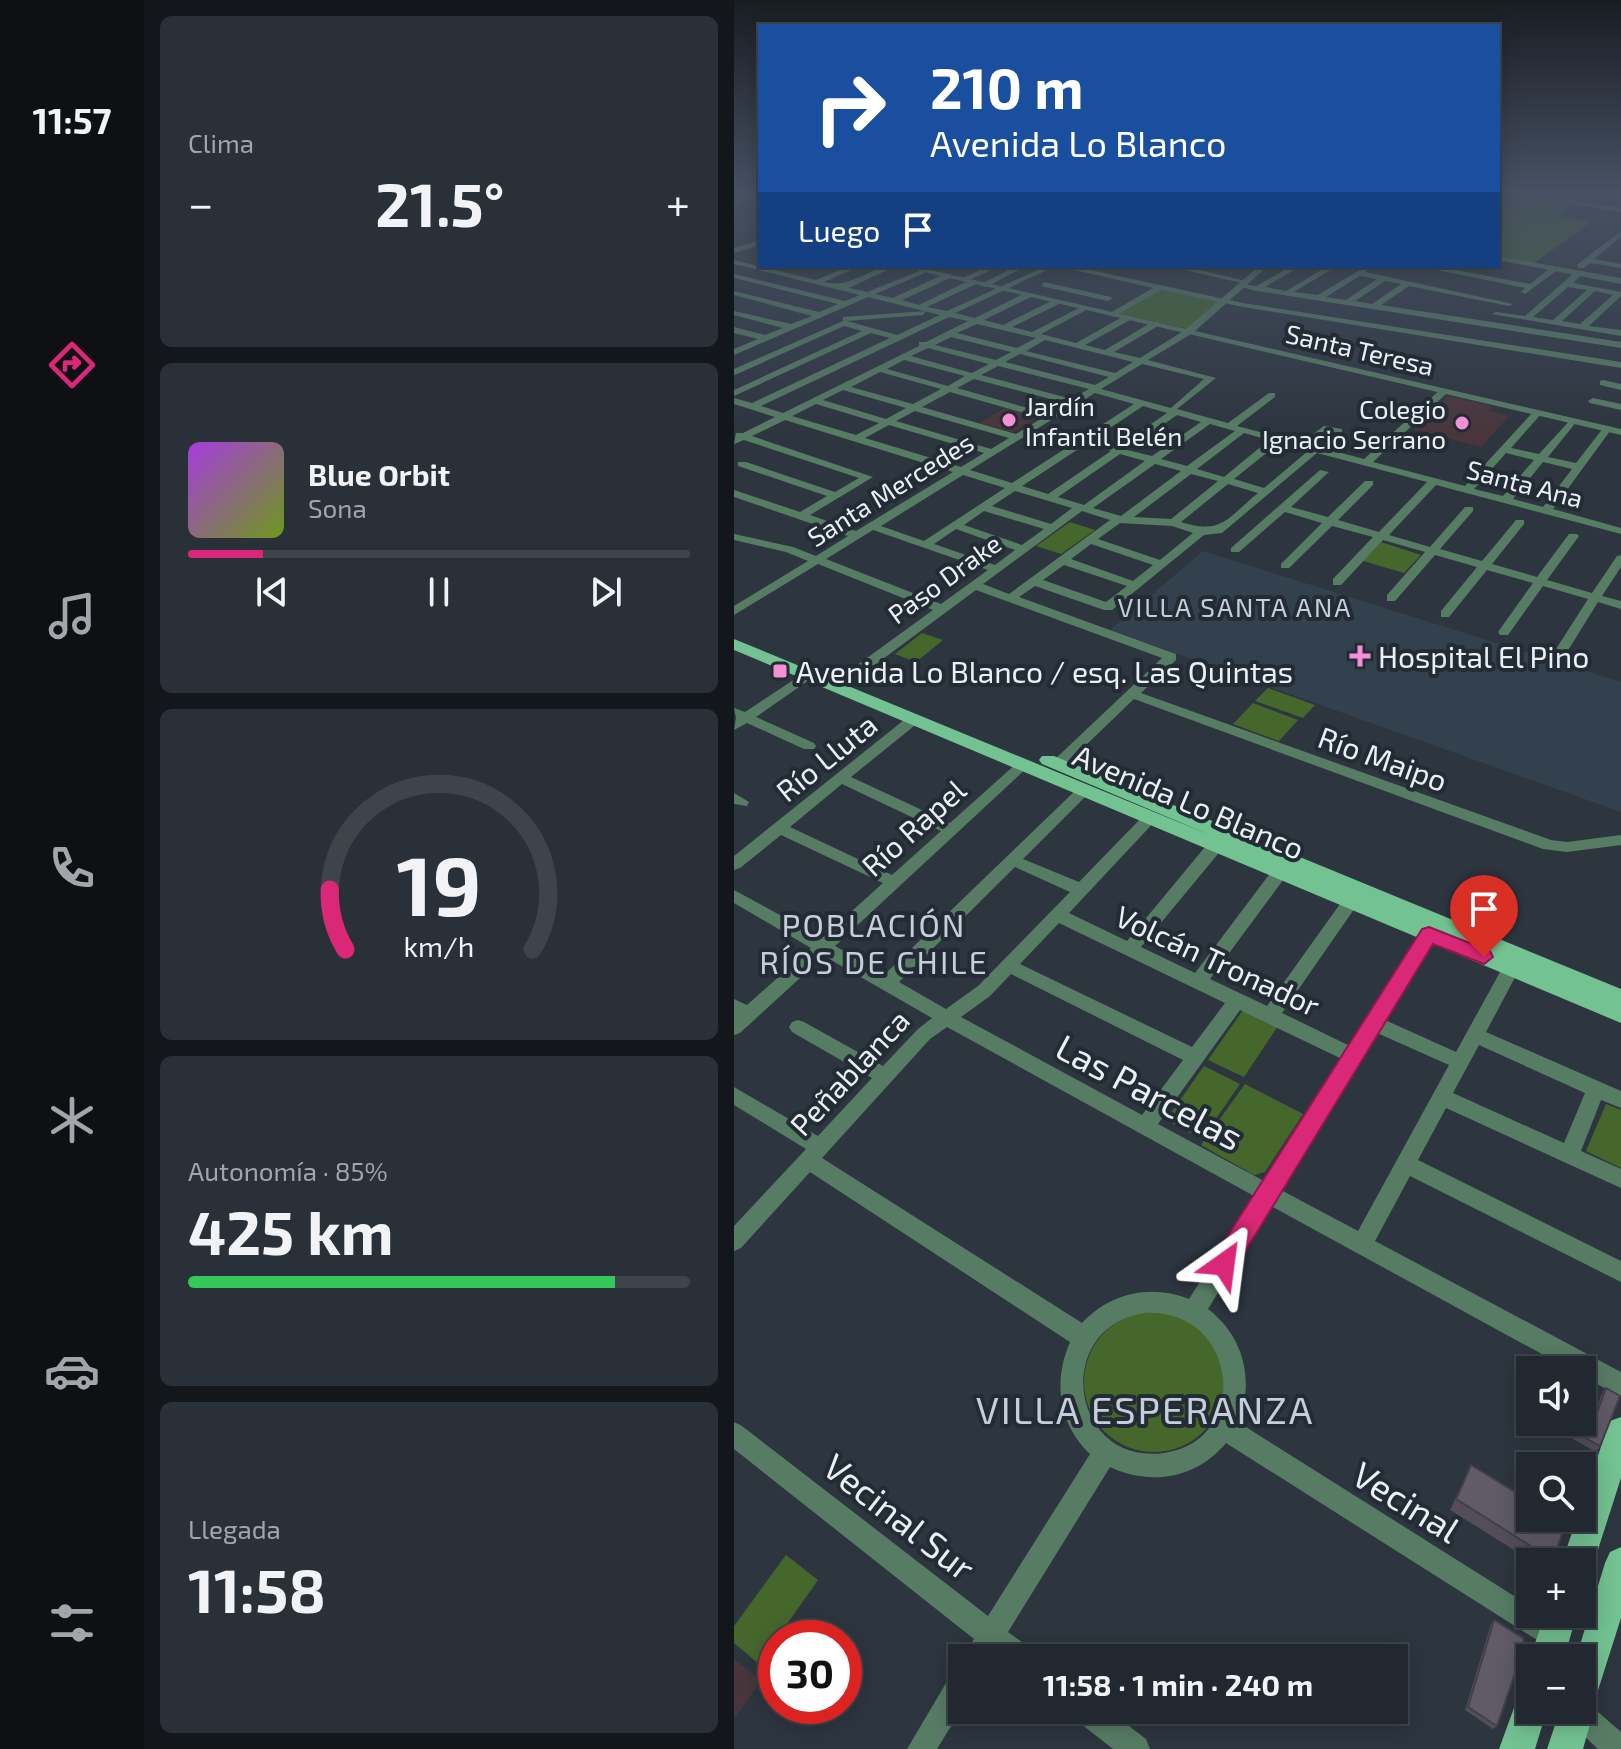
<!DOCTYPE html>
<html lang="es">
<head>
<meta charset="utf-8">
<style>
  body { margin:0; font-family:"Exo 2",sans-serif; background:#2a3037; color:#f1f3f6; height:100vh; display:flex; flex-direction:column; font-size:30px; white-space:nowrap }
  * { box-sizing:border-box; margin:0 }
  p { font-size:26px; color:#a2a6aa }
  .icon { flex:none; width:44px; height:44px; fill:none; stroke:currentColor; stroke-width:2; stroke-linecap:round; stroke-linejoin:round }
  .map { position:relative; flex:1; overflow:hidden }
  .drawer { display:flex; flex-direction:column; gap:16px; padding:16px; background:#13161a; width:590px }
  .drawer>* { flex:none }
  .top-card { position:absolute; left:24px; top:24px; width:742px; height:244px; border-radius:0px; box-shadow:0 4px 20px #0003,0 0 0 2px #3f444b; background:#1a4fa0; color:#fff; overflow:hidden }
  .controls { position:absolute; left:782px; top:1356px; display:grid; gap:16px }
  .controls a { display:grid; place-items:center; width:80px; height:80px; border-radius:0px; background:#22282f; box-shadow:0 4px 20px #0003,0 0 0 2px #3f444b; font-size:40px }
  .speed { position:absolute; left:24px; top:1620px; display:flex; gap:16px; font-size:40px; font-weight:700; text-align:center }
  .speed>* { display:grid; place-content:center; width:104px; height:104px; border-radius:50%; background:#22282f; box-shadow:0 4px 20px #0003,0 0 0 2px #3f444b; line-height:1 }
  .speed .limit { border:12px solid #d22; background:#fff; color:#111 }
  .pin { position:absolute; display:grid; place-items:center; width:68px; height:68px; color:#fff; margin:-82px -34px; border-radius:50% 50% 50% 0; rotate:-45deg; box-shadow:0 0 8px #0007 }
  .pin .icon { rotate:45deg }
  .me { position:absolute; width:88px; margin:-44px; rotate:31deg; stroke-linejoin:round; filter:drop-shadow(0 0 6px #0008) }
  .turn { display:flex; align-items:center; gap:28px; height:168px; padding:0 40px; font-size:36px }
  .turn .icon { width:104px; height:104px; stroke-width:2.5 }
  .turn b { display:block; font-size:56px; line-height:68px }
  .then { display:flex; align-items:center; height:76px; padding:0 40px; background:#0003; gap:16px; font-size:30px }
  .big { font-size:60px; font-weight:700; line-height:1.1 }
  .drawer .tile { flex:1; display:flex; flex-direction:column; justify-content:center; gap:12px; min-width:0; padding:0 28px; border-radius:12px; background:#2a3037 }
  .drawer .dial { align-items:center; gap:0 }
  .dial svg { height:208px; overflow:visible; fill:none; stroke:#3f444b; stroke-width:7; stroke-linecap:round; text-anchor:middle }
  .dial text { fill:#f1f3f6; stroke:none }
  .song { display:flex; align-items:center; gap:24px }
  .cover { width:96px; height:96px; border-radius:12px; background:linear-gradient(135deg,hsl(280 70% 55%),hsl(80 70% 35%)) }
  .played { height:8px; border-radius:4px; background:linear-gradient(90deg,#db2777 15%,#3f444b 15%) }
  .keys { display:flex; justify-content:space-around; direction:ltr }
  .heat { display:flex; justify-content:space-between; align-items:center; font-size:44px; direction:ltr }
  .charge { height:12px; border-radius:6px; background:linear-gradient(90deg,#34c759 85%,#3f444b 0) }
  .trip { position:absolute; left:214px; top:1644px; width:460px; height:80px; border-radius:0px; background:#22282f; box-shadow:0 4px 20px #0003,0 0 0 2px #3f444b; font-weight:700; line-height:80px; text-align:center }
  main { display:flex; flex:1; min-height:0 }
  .menu { display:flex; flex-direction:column; width:144px; justify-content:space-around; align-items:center; background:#0e1013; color:#a2a6aa }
  .menu .icon { width:56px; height:56px }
  .menu .active { color:#db2777 }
  .menu b { font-size:36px; color:#f1f3f6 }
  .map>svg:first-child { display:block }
  .built { fill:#33404e }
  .education { fill:#49363d }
  .green { fill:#45672c }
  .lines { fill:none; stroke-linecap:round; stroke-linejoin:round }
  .minor { fill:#577c64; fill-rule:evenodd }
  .tertiary { fill:#577c64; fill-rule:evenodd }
  .primary { fill:#73c291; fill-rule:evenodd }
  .wall { fill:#534e59 }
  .building { fill:#605b67; stroke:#434048; stroke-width:2 }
  .route { fill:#db2777; stroke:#8e194d; stroke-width:2 }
  .poi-dot { fill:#f491d4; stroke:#232b34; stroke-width:3 }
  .labels { text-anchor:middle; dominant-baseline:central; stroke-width:8; stroke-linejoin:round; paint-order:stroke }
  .far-street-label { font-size:26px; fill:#eaf0f6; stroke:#232b34 }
  .far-poi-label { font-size:26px; fill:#eaf0f6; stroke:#232b34; text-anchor:start }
  .far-neighbourhood-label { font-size:26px; letter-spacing:2px; fill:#c4cfdb; stroke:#232b34 }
  .poi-label { font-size:30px; fill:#eaf0f6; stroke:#232b34; text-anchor:start }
  .street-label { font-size:30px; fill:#eaf0f6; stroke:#232b34 }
  .neighbourhood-label { font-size:32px; letter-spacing:2px; fill:#c4cfdb; stroke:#232b34 }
  .near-street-label { font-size:36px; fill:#eaf0f6; stroke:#232b34 }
  .near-neighbourhood-label { font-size:38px; letter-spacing:2px; fill:#c4cfdb; stroke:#232b34 }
</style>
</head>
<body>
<main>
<nav class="menu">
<b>11:57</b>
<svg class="icon active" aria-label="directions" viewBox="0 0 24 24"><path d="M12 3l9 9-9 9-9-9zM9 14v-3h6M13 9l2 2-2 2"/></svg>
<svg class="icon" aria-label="music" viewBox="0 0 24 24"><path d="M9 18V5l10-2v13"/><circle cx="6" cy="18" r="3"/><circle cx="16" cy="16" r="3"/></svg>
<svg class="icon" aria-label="phone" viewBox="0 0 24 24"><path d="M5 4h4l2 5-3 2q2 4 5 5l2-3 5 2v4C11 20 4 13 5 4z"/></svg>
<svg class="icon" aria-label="climate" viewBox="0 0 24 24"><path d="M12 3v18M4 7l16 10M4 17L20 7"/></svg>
<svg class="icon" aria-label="car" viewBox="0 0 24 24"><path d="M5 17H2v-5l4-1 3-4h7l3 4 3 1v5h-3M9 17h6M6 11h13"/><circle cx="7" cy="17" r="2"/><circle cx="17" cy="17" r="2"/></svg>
<svg class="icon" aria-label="filters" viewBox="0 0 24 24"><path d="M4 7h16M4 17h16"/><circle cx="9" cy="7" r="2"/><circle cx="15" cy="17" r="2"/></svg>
</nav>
<section class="drawer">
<div class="tile"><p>Clima</p>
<div class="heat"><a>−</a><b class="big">21.5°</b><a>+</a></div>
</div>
<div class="tile">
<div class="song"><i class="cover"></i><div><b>Blue Orbit</b><p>Sona</p></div></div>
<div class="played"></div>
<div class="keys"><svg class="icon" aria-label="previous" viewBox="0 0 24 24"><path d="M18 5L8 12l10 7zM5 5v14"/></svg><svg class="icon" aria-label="pause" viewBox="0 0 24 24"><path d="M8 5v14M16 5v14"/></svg><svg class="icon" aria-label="next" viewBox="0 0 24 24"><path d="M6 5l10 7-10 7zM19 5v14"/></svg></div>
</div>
<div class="tile dial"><svg viewBox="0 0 100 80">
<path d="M14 69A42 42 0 1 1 86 69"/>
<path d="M14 69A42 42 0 0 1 8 46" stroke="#db2777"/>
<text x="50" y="56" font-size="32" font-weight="700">19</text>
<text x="50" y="72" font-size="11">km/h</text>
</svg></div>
<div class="tile"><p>Autonomía · 85%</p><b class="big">425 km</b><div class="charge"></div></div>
<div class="tile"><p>Llegada</p><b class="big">11:58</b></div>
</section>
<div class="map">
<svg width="887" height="1749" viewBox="0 0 887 1749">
  <rect width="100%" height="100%" fill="#2d353f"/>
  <path class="built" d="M469,551l418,131v130l-511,-182z"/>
  <g class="education">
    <path d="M714,396l44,10 -4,5 21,5 -28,31 -68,-18z"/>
    <path d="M271,408l33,9 -25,15 -34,-9z"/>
    <path d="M0,1659l27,22 -27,38z"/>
  </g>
  <g class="green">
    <path d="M764,191l77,13 -16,12 32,6 -57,41 -36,-7z"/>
    <path d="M428,288l60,14 -35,27 -70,-16z"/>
    <path d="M336,522l25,8 -34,24 -25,-8z"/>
    <path d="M647,542l40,13 -17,18 -41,-12z"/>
    <path d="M188,633l21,7 -27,22 -21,-8z"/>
    <path d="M534,688l47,17 -12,13 -48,-17z"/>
    <path d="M519,703l45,17 -19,21 -46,-17z"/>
    <path d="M509,1010l35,16 -34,51 -36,-17z"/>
    <path d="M470,1066l36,18 -38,55 -36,-19z"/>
    <path d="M511,1084l58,30 -38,58 -11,3 -53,-30z"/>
    <path d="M872,1104l15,6v58l-35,-17z"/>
    <circle cx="420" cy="1382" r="70"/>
    <path d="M52,1555l32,25 -59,84 -25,-21v-17z"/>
  </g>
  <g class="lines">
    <g class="minor">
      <path d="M833,189h7l-11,9h-4z"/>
      <path d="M26,191v4l-26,11v-4z"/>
      <path d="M887,231v6l-27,22 27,5v4l-31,-5 -6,5h-6v-4z"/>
      <path d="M0,260l82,20 33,-14h11l-36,16c31,7 43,-16 72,-16l-47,22 18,4 58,-23v4l-50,21 18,4 51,-24h6v4l-48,22 17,5 51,-25h6v4l-49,23 20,4 99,-45h10l-101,47 20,5 50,-25h6v4l-47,23 19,5 50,-25h6v4l-47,23 20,5 51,-26 3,4 -45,24 35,9 48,-27h6v4l-45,25 20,5 47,-28h6v4l-44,26 26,6 45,-28h6v4l-43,26 68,18 -39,31 51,14 41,-30h6v4l-38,29 64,17 23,-17 18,3v4l-13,-2 -18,14 53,14 77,-70h6v4l-74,69 92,24 69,-75 8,2 -31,35 28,6 33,-36 5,3 -29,36 28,6 28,-36h6v4l-57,78 68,19v6l-185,-49 -47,50 41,12 35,-40h8v4l-33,38 42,12 34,-41h8v4l-32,40 45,13 32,-43h8l2,2 -32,44 45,13 25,-37 4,-1v12l-19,29 19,5v8l-23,-7 -31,50h-10l-1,-3 32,-50 -45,-13 -35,49h-8l-2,-3 35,-49 -46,-13 -38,47h-8v-6l36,-44 -42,-12 -40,46h-8v-6l38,-43 -42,-12 -42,45h-8v-6l40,-42 -41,-11 -43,42h-8v-4l41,-41 -37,-11 -46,40h-8v-4l89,-78 9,2 -38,35 37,10 37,-36h8v4l-35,35 41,12 48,-50 -110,-29 -95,80 -18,2 -92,75h-8l-69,-24 -16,11 157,57v6l-35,33 410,147 16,2 54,-7v10l-54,7 -24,-3 -409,-150 -71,68h-10l-2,-3 2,-3 109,-103 -186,-68 -135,100h-10v-6l102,-74 -115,-46 -84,51v-9l74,-45 -22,-9 -52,-12v-6l59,13 23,9 32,-20 -114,-39v-7l66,22 27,-16 -89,-30v-4h8l89,30 24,-14 -115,-38 -10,4 2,-11h7l32,-16 -41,-13v-6l18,5 138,-65 -19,-5 -137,63v-6l128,-59 -18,-5 -107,48 -3,1v-6l109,-48v-4l83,-6 -3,4 -76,6 50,14 43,-20 -72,-18 -134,58v-6l24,-10 -24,-6v-6l31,8 18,-7 -49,-13v-4l57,13 21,-8 -78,-21v-4l85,21 19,-8 -104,-26v-4l111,27 15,-6 -126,-31zM215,317l19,4 -42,21h-7v4l-136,67 -22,-7zM243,324l59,14 -19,10 -60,-15zM217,337l60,15 -15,8 -61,-15zM311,340l88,22 -18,11 -89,-22zM194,348l61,16 -17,9 -61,-17zM286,354l89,23 -14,8 -90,-23zM170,360l61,16 -17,10 -61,-17zM408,364l62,15 -33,29 -70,-19zM264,366l91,23 -17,10 -91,-24zM146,372l61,17 -28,15 -62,-17zM240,379l92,24 -17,11 -92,-26zM109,390l63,18 -20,11 -63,-19zM216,392l92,26 -26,16 -94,-27zM361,393l39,11 -122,79 -42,-13zM82,404l63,19 -23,12 -64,-19zM409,406l24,7 -50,34 -25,-7zM181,411l94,27 -18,11 -95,-28zM443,415l24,7 -49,34 -25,-6zM51,420l168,52 -97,59 -46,-16 63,-38 -121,-41zM476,424l25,7 -48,35 -26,-7zM155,425l95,28 -23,14 -96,-29zM510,433l25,7 -45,37 -27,-8zM545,443l29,8 -44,37 -30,-9zM352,444l25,7 -63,43 -26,-8zM772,453l28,7 -31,36 -29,-7zM386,454l25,7 -61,44 -26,-8zM809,462l29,7 -29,38 -30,-8zM421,464l26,7 -60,45 -28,-8zM457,474l27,7 -47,38 -37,-2zM229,475l42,13 -81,53 -43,-15zM494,484l30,9c-31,25 -35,42 -77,29zM281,491l57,17 -21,16 -59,-18zM250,511l60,18 -22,16 -58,-20zM348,511l28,9 -101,74 -26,-10zM386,523l52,3 21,7 -33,27 -62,-21zM222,529l59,21 -20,15 -61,-21zM139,530l115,40 -47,34 -115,-45zM357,544l62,21 -20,16 -62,-22zM330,565l63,21 -21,16 -63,-22z"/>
      <path d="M255,266h10l-33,16 -7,-2z"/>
      <path d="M283,266h10l-41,21 -7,-2z"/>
      <path d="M323,266h15l171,37 378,59v6l-378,-61 -82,-17 -48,27 -3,-4 43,-25z"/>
      <path d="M433,266h15l68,16 -4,2z"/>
      <path d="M489,266h10l1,1 -4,2z"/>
      <path d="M558,266h9l-36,21 21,4 42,-25h9l-43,26 24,3 47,-28 4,2 -4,3 148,32 -4,2 -100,-20 -28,19 240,37v6l-364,-57 -20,-5 4,-2 15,2zM626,276l17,3 -31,21 -20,-3zM651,281l16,3 -29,20 -17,-3z"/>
      <path d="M684,266h16l96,18 19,-15 7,2 -31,23 -4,-2 4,-4z"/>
      <path d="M840,273l7,2 -8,8 48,9v4l-32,30 32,4v6l-129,-22 4,-2 29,4zM834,287l19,3 -34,30 -20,-3zM861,291l18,4 -33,29 -18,-3z"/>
      <path d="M310,282l67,15 1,2 -4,2 -67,-15z"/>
      <path d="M869,380l18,4v6l-21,-5v-4z"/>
      <path d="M859,398l28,6v6l-31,-7 -2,-2z"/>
      <path d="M73,671l7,4 -2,3 -56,39 58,26 2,3 -2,3h-10l-57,-26 -13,7 2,-12 -2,-10 11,4z"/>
      <path d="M180,715l7,4 -2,3 -68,55 99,46 68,-61 5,-2 7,5 -195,181 50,28 194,-187 5,-2 7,5 -2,3 -66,66 56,23 66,-68 5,-1 8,5 -89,95 58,28 83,-100h12l2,4 -2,4 -81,98 54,26 79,-105h12l2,4 -2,4 -76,103 57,27 78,-109 6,-2 8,6 -2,4 -75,108 68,33 73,-116h12l2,4 -52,86 71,32 49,-89h12l3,5 -34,64 135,59v17l-20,-8 -20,51 40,18v19l-175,-80 -28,52 203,101v21l-211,-106 -35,65 246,131v25l-39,-21v-6h-11l-300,-164 -63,103c36,27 47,73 30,113l292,184v8c16,0 31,6 37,22l-4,9 -9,4 -9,-4 -319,-202c-30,36 -75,43 -116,24l-102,165 22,16 3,10h-35l-4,-3 -2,3h-28l10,-19 -240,-190v-27l8,4 246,190 102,-162c-32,-31 -37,-73 -20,-112l-260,-170 -69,76 -7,3v-25l72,-77 -72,-44v-18l84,49 54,-58 -80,-46 -3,-5 3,-5 6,-2 6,2 79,44 35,-37 14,-11 -108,-62 -84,77 -6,2v-36l13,6 64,-57 -77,-45v-13l88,48 61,-55 -102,-48 -41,33 -6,2v-14l175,-140zM108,784l99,47 -49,44 -102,-48zM281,867l55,25 -92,94 -32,23 -47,-27zM325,923l166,80 -33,44 -172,-83zM277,974l172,86 -41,55 -181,-98 29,-21zM506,1010l102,49 -78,122 -106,-57zM213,1027l307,169 -65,103c-38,-15 -79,-6 -107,24l-260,-165 108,-119zM643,1033l72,32 -91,166 -77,-41zM745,1045l106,48 -21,50 -111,-50zM411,1313c94,-5 107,128 19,140 -94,13 -113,-126 -19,-140z"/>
      <path d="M0,793l15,9 -2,4 -13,-2z"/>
      <path d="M228,1669v39l-25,41h-30l45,-76z"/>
      <path d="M848,1698l39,34v17h-23l-31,-29 -4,-10h19z"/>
      <path d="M338,1710h36l38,29 4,10h-37l-37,-29z"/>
    </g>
    <g class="tertiary">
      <path d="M764,189l123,19v4l-123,-20z"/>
      <path d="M26,240v5l-26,8v-5z"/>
      <path d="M764,256l123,22v6l-123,-24z"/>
      <path d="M164,266h15l273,63 73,-63h9l-73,65 426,98v6z"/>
    </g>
    <g class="primary">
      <path d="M0,639l476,196 -168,-71 -3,-4 3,-4h12l567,233v34l-887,-373z"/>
      <path d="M887,1417v61l-27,84 -5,11 -7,3v-14h-20l15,-44h5v-15l24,-71 4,-11z"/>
      <path d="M887,1547v71l-28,88 1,4 -11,39h-36l13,-39h22v-52h-6l29,-95 5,-11z"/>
      <path d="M811,1614h32l-13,44h-34z"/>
      <path d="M796,1692v18h17l-12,39h-36l19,-52z"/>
    </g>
  </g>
  <g class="wall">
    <path d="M872,1388l-6,58 -4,6 -39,-22 3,-8h22l12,-5 7,-22z"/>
    <path d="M737,1465l82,95 -2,2h-18l-83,-52z"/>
    <path d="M760,1620l3,106 -4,3 -28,-19 26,-86z"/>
  </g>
  <g class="building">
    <path d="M872,1388l14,8 -20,50 -39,-22 1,-2h20v-12l13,8z"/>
    <path d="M737,1465l59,36v17h28l8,5 -13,37 -97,-61z"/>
    <path d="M760,1620l29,18 2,7 -28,81 -29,-19z"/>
  </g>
  <linearGradient id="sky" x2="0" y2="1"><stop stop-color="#191d23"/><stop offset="0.44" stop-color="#465163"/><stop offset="1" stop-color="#465163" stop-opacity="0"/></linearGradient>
  <rect width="887" height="434" fill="url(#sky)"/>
  <path class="route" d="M695,927l61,24 3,6 -9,7 -51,-20 -201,329 -8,3 -9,-3 -4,-9 4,-8 207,-327z"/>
  <g class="poi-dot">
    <circle cx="275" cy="420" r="8"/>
    <circle cx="728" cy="423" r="8"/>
    <path d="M622 644h8v8h8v8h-8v8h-8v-8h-8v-8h8z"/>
    <rect x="38" y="663" width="16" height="16" rx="4"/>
  </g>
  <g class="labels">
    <g class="far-street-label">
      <text transform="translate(626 349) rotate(13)">Santa Teresa</text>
      <text transform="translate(791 483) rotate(15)">Santa Ana</text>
      <text transform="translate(156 489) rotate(-32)">Santa Mercedes</text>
      <text transform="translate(210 578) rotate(-36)">Paso Drake</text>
    </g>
    <g class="far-poi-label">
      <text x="291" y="405">Jardín<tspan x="291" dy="30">Infantil Belén</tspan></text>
      <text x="712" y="408" text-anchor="end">Colegio<tspan x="712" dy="30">Ignacio Serrano</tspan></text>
    </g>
    <g class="far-neighbourhood-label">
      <text x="501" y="606">VILLA SANTA ANA</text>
    </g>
    <g class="poi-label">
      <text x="644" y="656">Hospital El Pino</text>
      <text x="62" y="671">Avenida Lo Blanco / esq. Las Quintas</text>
    </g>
    <g class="street-label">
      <text transform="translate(92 757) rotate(-39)">Río Lluta</text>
      <text transform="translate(649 758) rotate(20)">Río Maipo</text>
      <text transform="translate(455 801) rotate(23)">Avenida Lo Blanco</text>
      <text transform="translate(179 827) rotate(-42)">Río Rapel</text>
      <text transform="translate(484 960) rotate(25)">Volcán Tronador</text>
      <text transform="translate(115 1072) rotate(-47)">Peñablanca</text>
    </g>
    <g class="neighbourhood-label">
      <text x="140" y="924">POBLACIÓN<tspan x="140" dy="37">RÍOS DE CHILE</tspan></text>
    </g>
    <g class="near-street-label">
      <text transform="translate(416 1091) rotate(28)">Las Parcelas</text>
      <text transform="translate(673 1501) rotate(32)">Vecinal</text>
      <text transform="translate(166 1516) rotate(38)">Vecinal Sur</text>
    </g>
    <g class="near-neighbourhood-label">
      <text x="411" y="1409">VILLA ESPERANZA</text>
    </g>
  </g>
</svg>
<div class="controls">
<a><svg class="icon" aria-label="sound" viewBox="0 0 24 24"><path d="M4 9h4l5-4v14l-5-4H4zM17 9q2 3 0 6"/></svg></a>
<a><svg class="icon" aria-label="search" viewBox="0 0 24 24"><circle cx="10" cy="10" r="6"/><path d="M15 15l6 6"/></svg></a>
<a>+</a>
<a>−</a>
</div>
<div class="speed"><div class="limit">30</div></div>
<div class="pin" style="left:750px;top:957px;background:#d93025"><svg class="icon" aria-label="arrive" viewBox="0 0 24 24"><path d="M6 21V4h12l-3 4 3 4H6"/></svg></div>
<svg class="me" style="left:490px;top:1264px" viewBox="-20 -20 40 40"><path d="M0-17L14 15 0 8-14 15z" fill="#db2777" stroke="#fff" stroke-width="4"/></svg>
<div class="trip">11:58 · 1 min · 240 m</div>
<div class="top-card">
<div class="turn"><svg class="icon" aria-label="right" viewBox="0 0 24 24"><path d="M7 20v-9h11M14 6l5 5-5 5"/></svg><div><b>210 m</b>Avenida Lo Blanco</div></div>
<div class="then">Luego<svg class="icon" aria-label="arrive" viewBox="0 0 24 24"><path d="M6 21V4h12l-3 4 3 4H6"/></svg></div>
</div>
</div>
</main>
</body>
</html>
